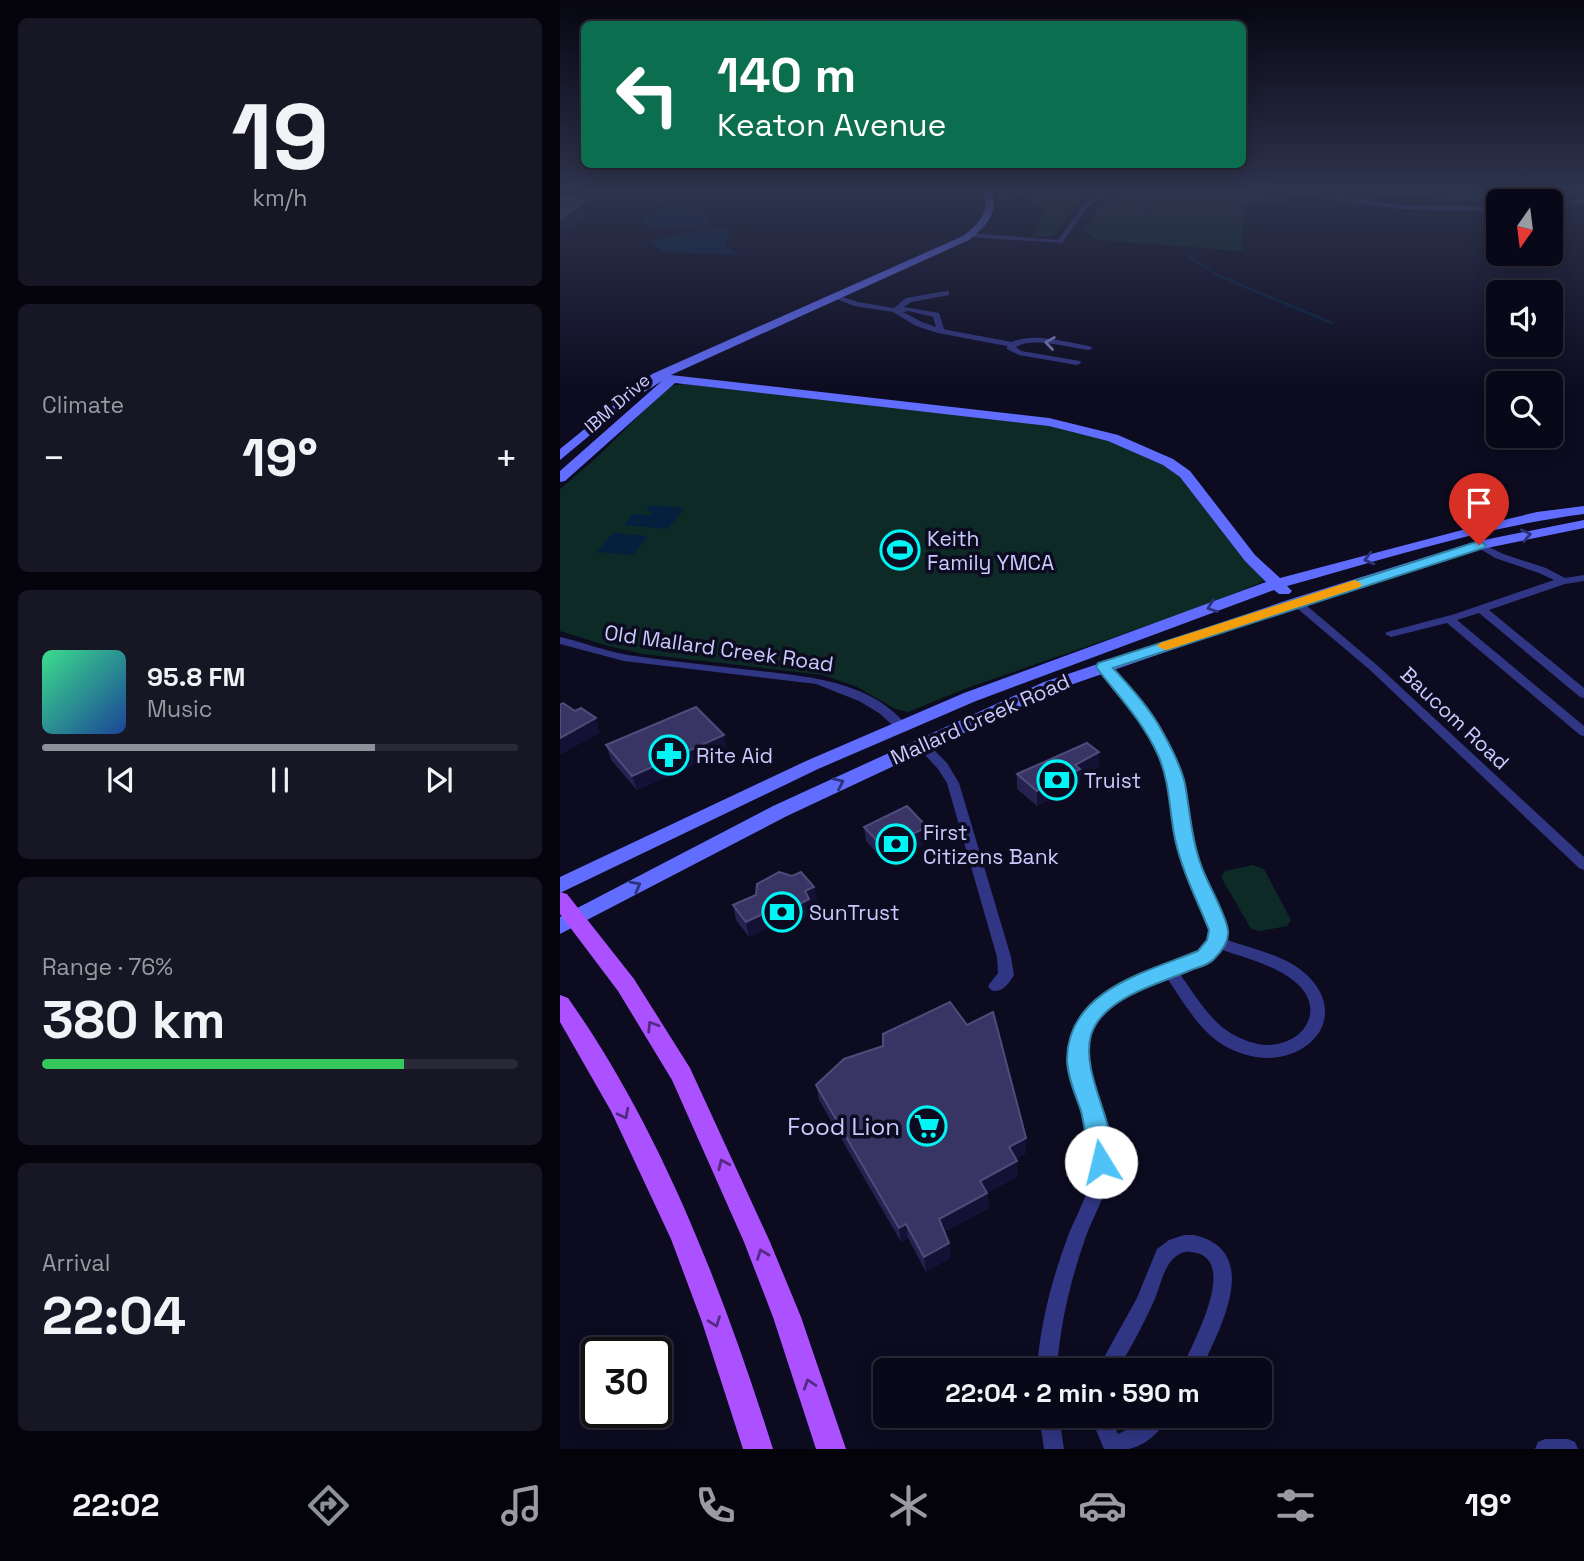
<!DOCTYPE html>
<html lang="en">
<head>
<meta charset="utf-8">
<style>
  body { margin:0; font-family:"Space Grotesk",sans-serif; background:#171625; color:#f1f3f6; height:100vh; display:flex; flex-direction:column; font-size:26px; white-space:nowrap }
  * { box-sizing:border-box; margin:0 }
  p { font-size:23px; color:#999aa2 }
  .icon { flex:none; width:38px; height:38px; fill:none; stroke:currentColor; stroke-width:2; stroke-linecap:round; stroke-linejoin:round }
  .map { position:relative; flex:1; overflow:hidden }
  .side { display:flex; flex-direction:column; gap:18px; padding:18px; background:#05040d; width:560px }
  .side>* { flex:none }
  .top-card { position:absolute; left:21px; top:21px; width:665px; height:147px; border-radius:10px; box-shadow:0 4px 18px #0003,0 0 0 2px #292937; background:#0b6e4f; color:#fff; overflow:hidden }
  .needle { width:46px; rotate:194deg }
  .buttons { position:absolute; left:926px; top:189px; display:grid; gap:14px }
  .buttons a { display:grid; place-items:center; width:77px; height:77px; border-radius:10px; background:#090818; box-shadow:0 4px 18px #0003,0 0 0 2px #292937; font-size:35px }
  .speed { position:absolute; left:21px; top:1337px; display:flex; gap:14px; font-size:35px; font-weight:700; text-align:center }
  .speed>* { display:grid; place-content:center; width:91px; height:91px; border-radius:50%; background:#090818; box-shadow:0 4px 18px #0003,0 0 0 2px #292937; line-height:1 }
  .speed .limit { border:4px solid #111; border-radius:10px; background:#fff; color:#111 }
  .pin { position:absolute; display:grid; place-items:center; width:60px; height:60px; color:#fff; margin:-72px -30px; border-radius:50% 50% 50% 0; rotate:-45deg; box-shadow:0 0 7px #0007 }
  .pin .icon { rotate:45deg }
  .me { position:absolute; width:77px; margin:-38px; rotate:351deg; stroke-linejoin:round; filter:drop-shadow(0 0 5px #0008) }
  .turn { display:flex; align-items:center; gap:24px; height:147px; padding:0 21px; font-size:32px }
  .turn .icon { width:91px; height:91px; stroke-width:2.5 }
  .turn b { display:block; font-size:49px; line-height:60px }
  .big { font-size:52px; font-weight:600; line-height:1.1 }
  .side .card { flex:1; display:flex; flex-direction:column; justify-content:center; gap:10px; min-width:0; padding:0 24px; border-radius:10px; background:#171625 }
  .side .dial { align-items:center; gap:0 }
  .dial b { font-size:91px; line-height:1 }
  .song { display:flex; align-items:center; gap:21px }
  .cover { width:84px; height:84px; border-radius:10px; background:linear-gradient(135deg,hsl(150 70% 55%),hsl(220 70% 35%)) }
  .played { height:7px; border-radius:4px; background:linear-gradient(90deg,#8c9099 70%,#292937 70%) }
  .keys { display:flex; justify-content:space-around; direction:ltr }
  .heat { display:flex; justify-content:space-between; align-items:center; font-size:38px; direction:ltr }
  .charge { height:10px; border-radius:5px; background:linear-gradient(90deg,#34c759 76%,#292937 0) }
  .trip { position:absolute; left:313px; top:1358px; width:399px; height:70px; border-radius:10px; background:#090818; box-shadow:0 4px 18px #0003,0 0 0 2px #292937; font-weight:600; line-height:70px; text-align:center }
  .tabs { display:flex; height:112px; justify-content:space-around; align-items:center; background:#04030a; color:#999aa2 }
  .tabs .icon { width:49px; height:49px }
  .tabs .selected { color:#8c9099 }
  .tabs b { font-size:32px; color:#f1f3f6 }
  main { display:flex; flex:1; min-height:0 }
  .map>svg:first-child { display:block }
  .green { fill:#0d2a26 }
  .water { fill:#05203f }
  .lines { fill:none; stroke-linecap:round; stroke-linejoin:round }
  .stream { stroke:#05203f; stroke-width:2.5 }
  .street { fill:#313684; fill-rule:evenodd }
  .secondary { fill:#616dff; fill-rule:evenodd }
  .primary { fill:#ac51ff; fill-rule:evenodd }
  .wall { fill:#262250 }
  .shaded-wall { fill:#141135 }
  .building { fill:#383463; stroke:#4f4b7b; stroke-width:2 }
  .oneway { stroke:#7679bb }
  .oneway2 { stroke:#2e3279 }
  .oneway3 { stroke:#542a84 }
  .route { fill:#4fc3f7; stroke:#337fa1; stroke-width:2 }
  .slow { fill:#f59e0b }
  .labels { text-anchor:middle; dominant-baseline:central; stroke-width:7; stroke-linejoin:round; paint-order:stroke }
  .far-street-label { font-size:18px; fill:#cacaff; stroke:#0c0b20 }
  .poi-label { font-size:21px; fill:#cacaff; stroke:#0c0b20; text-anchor:start }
  .street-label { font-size:21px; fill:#cacaff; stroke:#0c0b20 }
  .near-poi-label { font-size:24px; fill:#cacaff; stroke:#0c0b20; text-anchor:end }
</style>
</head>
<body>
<main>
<section class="side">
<div class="card dial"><b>19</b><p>km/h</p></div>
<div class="card"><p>Climate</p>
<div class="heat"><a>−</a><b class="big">19°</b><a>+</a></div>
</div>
<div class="card">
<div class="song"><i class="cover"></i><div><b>95.8 FM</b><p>Music</p></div></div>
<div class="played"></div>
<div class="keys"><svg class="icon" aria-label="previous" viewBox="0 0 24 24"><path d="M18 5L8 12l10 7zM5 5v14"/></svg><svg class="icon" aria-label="pause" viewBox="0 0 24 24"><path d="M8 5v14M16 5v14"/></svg><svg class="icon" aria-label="next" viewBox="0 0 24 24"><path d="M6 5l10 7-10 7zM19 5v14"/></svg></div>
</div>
<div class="card"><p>Range · 76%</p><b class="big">380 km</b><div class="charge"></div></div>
<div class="card"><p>Arrival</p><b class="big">22:04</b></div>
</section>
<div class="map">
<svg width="1024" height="1449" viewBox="0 0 1024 1449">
  <rect width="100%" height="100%" fill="#0c0b20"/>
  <g class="green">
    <path d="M434,191h103l-13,7 -32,38h-20l12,-24 -19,-16 -26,4z"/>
    <path d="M564,191h128l34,8c-14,8 -24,-2 -42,7l-2,45 -145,-11 -12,-8 15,-28z"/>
    <path d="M774,191h250v3l-115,6z"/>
    <path d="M124,384l349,38 60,11 61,25 28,19 82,104 -51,22 -243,84 -62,25 -13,-3 -38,-22 -34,-12 -180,-21 -35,-8 -48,-15v-142l37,-32 72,-71z"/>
    <path d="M693,865l11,4 27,51 -4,6 -27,5 -9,-2 -30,-52 4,-6z"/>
  </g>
  <g class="water">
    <path d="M122,208l24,5 3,10 -28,6 -33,-1 -6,-8 18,-10z"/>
    <path d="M165,228l5,7 -5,10 15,10 -77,-3 -13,-10 13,-5z"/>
    <path d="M90,505l34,3 -16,21 -44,-4 9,-11 18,1 2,-3 -7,-1z"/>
    <path d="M53,533l35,3 -15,19 -36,-3z"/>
  </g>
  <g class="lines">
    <g class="stream">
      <path d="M90,191l4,5"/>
      <path d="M579,191l14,26 23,28"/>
      <path d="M97,198l8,4"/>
      <path d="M123,229l2,4"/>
      <path d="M624,253l33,22 115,48"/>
    </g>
    <g class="street">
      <path d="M543,191h8l-23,16 -26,36 -92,-6 -3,-2 3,-2 88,7 25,-35z"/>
      <path d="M717,191h19l104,14 98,2v4l-98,-2z"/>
      <path d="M1024,199v4l-34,4v-4z"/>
      <path d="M386,291h3v4l-38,7 -7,5 35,6 5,16 3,1 65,12c23,-10 53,0 77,4l4,2 -4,2c-19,-2 -57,-14 -73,-3l5,4 59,10 1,2 -4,2 -58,-10 -12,-6v-3l-69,-13 -22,-7 -23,-14 -39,-6 -25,-10 4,-2 25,8 36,6 12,-10zM349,311l24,6 3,10 -14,-5 -19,-10z"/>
      <path d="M919,542l24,12 43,14 19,10 19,-3v6l-19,3 -76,26 95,78v10l-4,-1 -101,-84 -22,7 127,106v10l-4,-1 -133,-112 -56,14 -6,-3 2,-2 68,-18 99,-34 -15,-7 -44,-15 -21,-13z"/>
      <path d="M736,599l4,1 78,66 206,191v13l-5,-2 -209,-198 -78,-66 -1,-2 1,-2z"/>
      <path d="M0,637c22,5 45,14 68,18 40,6 82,10 123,15 54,6 120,10 157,57l-6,4 -4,-1 -19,-17 -20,-12 -43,-17 -192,-23 -64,-17z"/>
      <path d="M543,664l4,1c32,33 63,69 75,116 7,26 7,53 15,79 8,26 33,51 28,79 26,10 62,16 83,37 38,38 7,81 -40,82 -18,0 -37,-7 -51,-17 -21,-16 -35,-41 -50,-63 -29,11 -64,24 -76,55 -19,45 21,89 18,136 -1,25 -16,47 -24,70 -15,43 -25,86 -28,131h-20c3,-46 15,-91 31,-134 8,-21 21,-41 24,-64 5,-47 -34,-89 -19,-135 14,-42 55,-58 93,-71 14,-4 28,-7 38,-18 7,-6 9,-15 7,-24 -4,-23 -21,-41 -28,-63 -8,-26 -8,-53 -13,-79 -4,-17 -12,-33 -20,-49 -14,-25 -35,-44 -53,-66zM660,949c24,9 53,15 74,32 33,26 12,63 -26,64 -13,0 -25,-5 -36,-11 -22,-13 -37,-39 -52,-60l25,-10z"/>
      <path d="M361,740l4,1 22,22 12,20 52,174 3,18c-5,9 -13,19 -23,15l-3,-4 10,-13 -1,-16 -50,-174 -9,-14 -23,-25z"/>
      <path d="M634,1235c70,16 25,95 7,135h-20c9,-22 61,-112 11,-118 -8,-1 -13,1 -19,7 -11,11 -13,30 -20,44 -10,23 -23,45 -35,67h-21l40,-72 20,-49 12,-9 15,-5z"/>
      <path d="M479,1416h20l5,33h-20z"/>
      <path d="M530,1416h20l8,18 16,-8 10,-10h24c-6,15 -24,31 -40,33 -8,0 -17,0 -24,0z"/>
      <path d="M985,1439h23l7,3 3,7h-43l3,-7z"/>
    </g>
    <g class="secondary">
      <path d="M423,191h8c9,22 -6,36 -22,49l-298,135 378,43 69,17 55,24 17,12 65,84 25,23 186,-49 71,-17 47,-6v8c-101,13 -199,45 -297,72l5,5 -3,3h-10l-5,-4 -298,111 -158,68 -258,124v-16l246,-116 158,-68 302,-111 -21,-21 -65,-84 -17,-12 -55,-24 -59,-15 -374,-43 -110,98 -5,1v-11l102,-90 -26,16 -76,63v-11l92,-75 311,-138c15,-12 28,-24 20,-45z"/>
      <path d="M1024,520v8l-102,21 -181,56 -245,85 -269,126 -227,118v-17l213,-111 271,-124 247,-83 183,-57z"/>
    </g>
    <g class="primary">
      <path d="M0,892l7,2 67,85 56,89 80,174 31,75 45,132h-30l-43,-132 -29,-75 -72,-162 -54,-89 -58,-77z"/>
      <path d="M0,995l8,3c94,133 156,296 205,451h-30l-41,-127 -31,-83 -60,-128 -51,-89z"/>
    </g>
  </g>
  <g class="wall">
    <path d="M46,745l121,5 -90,40 -26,-30z"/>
    <path d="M539,767l-19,10v7l-43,22 -20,-17v-15z"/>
    <path d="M304,827h63l1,15 -42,21 -20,-22z"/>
    <path d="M254,887l3,15 -6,3 1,9 -35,18 -5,-6 -23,11 -13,-17 -3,-15z"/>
    <path d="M256,1085l210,53v15l-10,6 2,17 -31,17 2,15 -45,24 5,11 1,15 -24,14 -18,-34 -7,4 -82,-142z"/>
  </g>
  <g class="shaded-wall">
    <path d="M18,198l1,6 5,-3 3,13 -27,21v-16l14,-18z"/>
    <path d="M36,718l4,15 -40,22v-17z"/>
    <path d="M164,735l3,15 -90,40 -5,-14z"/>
    <path d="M539,752v15l-19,10v7l-43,22v-15l38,-26z"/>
    <path d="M367,827l1,15 -42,21 -2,-15z"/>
    <path d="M254,887l3,15 -6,3 1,9 -35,18 -3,-15 31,-26z"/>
    <path d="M209,911l3,15 -23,11 -3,-15z"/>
    <path d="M466,1138v15l-16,9 -1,-15z"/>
    <path d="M457,1161l1,15 -37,20 -1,-15z"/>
    <path d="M427,1193l2,15 -49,26 -1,-15z"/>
    <path d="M346,1224l2,14 -7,4 -2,-14z"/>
    <path d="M389,1243l1,15 -24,14 -2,-15z"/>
  </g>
  <g class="building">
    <path d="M0,197l18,1 -4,3h10l-24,18z"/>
    <path d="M3,703l12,8 6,-3 15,10 -36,20v-33z"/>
    <path d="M136,707l28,28 -92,41 -26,-31z"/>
    <path d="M527,743l12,9 -24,13 5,4 -43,22 -20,-17z"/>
    <path d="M347,806l20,21 -43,21 -20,-21z"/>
    <path d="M219,872l13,4 9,-4 13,15 -9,4 4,8 -35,18 -5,-6 -23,11 -13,-17 23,-10 1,-11z"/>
    <path d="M390,1002l17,23 26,-13 33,126 -17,9 8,14 -37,20 7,12 -48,26 10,24 -25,14 -18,-33 -7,4 -83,-143 28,-26 39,-13v-12z"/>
  </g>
  <defs><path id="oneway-chevron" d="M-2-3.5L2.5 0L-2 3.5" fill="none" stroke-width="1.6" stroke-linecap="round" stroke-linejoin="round" transform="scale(1.75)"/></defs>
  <use class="oneway" href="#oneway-chevron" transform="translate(490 343) rotate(-172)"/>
  <g class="oneway2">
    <use href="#oneway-chevron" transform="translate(966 535) rotate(-12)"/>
    <use href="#oneway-chevron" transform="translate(809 559) rotate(165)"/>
    <use href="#oneway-chevron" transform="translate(652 607) rotate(160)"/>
    <use href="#oneway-chevron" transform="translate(279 783) rotate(-25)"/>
    <use href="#oneway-chevron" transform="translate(76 886) rotate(-28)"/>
  </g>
  <g class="oneway3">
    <use href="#oneway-chevron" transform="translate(92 1026) rotate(-122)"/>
    <use href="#oneway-chevron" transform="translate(64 1114) rotate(63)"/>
    <use href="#oneway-chevron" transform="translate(163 1164) rotate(-114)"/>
    <use href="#oneway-chevron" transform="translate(202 1254) rotate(-111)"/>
    <use href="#oneway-chevron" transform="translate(155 1322) rotate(70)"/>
    <use href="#oneway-chevron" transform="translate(249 1384) rotate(-108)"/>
  </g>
  <linearGradient id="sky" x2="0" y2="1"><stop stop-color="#070612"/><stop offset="0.48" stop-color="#2e344e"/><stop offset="1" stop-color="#2e344e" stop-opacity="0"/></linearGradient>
  <rect width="1024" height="394" fill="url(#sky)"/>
  <path class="route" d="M919,541l7,4 -2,3 -371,120c18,20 36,39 49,63 9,16 19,35 23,53 5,27 6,53 15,78 5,18 27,53 28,69 1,10 -7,21 -14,28 -5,6 -15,8 -23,11 -32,14 -88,27 -100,65 -12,42 34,101 18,134l-8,3 -7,-3c-8,-17 -8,-39 -13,-58 -5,-15 -14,-35 -14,-52 1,-69 79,-87 131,-108l9,-11 2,-10c-12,-30 -27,-59 -34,-91 -6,-29 -5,-57 -17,-84 -16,-35 -40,-59 -62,-88l2,-4z"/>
  <path class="slow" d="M795,580l7,4 -2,3 -190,62 -5,1 -8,-4 3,-3z"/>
  <defs>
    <g id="stadium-ring" transform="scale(2.0125)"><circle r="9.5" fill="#0c0b20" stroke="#00f5f4" stroke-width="1.5"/><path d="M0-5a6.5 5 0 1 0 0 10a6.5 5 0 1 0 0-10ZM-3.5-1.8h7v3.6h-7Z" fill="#00f5f4"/></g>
    <g id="pharmacy-ring" transform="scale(2.0125)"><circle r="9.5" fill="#0c0b20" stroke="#00f5f4" stroke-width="1.5"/><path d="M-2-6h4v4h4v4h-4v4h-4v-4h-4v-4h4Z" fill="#00f5f4"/></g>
    <g id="bank-ring" transform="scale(2.0125)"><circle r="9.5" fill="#0c0b20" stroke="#00f5f4" stroke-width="1.5"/><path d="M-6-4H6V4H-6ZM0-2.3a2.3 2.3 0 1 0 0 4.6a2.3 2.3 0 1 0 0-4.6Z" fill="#00f5f4"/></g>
    <g id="supermarket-ring" transform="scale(2.0125)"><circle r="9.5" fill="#0c0b20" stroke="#00f5f4" stroke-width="1.5"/><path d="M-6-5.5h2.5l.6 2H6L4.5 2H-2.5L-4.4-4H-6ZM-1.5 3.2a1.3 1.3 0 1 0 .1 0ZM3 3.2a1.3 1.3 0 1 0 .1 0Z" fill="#00f5f4"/></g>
  </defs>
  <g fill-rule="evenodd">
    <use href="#stadium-ring" x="340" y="550"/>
    <use href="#pharmacy-ring" x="109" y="755"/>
    <use href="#bank-ring" x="497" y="780"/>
    <use href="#bank-ring" x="336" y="844"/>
    <use href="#bank-ring" x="222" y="912"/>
    <use href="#supermarket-ring" x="367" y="1126"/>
  </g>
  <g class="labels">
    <g class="far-street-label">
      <text transform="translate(57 403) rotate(-41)">IBM Drive</text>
    </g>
    <g class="poi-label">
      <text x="367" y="538">Keith<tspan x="367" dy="24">Family YMCA</tspan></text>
      <text x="136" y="755">Rite Aid</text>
      <text x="524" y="780">Truist</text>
      <text x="363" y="832">First<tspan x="363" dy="24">Citizens Bank</tspan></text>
      <text x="249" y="912">SunTrust</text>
    </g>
    <g class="street-label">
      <text transform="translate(159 648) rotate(8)">Old Mallard Creek Road</text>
      <text transform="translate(895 718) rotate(43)">Baucom Road</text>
      <text transform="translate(420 719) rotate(-24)">Mallard Creek Road</text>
    </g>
    <g class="near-poi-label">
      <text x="340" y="1126">Food Lion</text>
    </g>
  </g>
</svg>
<div class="buttons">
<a><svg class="needle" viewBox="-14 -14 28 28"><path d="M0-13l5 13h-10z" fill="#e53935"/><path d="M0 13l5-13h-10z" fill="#999aa2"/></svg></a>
<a><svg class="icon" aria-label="sound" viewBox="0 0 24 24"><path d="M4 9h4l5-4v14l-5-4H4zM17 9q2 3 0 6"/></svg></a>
<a><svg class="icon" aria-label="search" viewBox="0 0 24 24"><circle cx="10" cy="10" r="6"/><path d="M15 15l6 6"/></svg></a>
</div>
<div class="speed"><div class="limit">30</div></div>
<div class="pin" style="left:919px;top:545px;background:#d93025"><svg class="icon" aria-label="arrive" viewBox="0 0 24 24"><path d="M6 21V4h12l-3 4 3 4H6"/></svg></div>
<svg class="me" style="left:541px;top:1162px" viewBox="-20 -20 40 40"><circle r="19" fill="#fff"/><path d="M0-13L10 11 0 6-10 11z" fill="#4fc3f7"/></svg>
<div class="trip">22:04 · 2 min · 590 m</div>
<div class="top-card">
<div class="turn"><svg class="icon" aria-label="left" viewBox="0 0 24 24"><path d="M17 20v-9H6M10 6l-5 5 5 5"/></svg><div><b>140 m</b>Keaton Avenue</div></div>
</div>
</div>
</main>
<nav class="tabs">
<b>22:02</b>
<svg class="icon selected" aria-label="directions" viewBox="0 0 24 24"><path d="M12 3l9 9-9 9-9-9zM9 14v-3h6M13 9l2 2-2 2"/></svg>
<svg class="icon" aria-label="music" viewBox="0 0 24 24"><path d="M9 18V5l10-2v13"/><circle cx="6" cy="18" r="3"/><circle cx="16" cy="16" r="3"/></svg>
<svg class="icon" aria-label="phone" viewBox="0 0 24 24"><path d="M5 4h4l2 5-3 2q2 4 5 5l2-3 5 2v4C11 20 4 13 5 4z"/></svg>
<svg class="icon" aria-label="climate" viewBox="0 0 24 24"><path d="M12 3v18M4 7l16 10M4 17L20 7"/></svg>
<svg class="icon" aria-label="car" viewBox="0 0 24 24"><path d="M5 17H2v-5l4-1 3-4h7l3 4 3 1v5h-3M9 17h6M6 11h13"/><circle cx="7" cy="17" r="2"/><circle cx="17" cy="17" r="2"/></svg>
<svg class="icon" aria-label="filters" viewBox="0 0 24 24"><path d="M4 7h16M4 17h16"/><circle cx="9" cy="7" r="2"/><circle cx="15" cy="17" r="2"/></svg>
<b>19°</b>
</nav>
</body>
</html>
